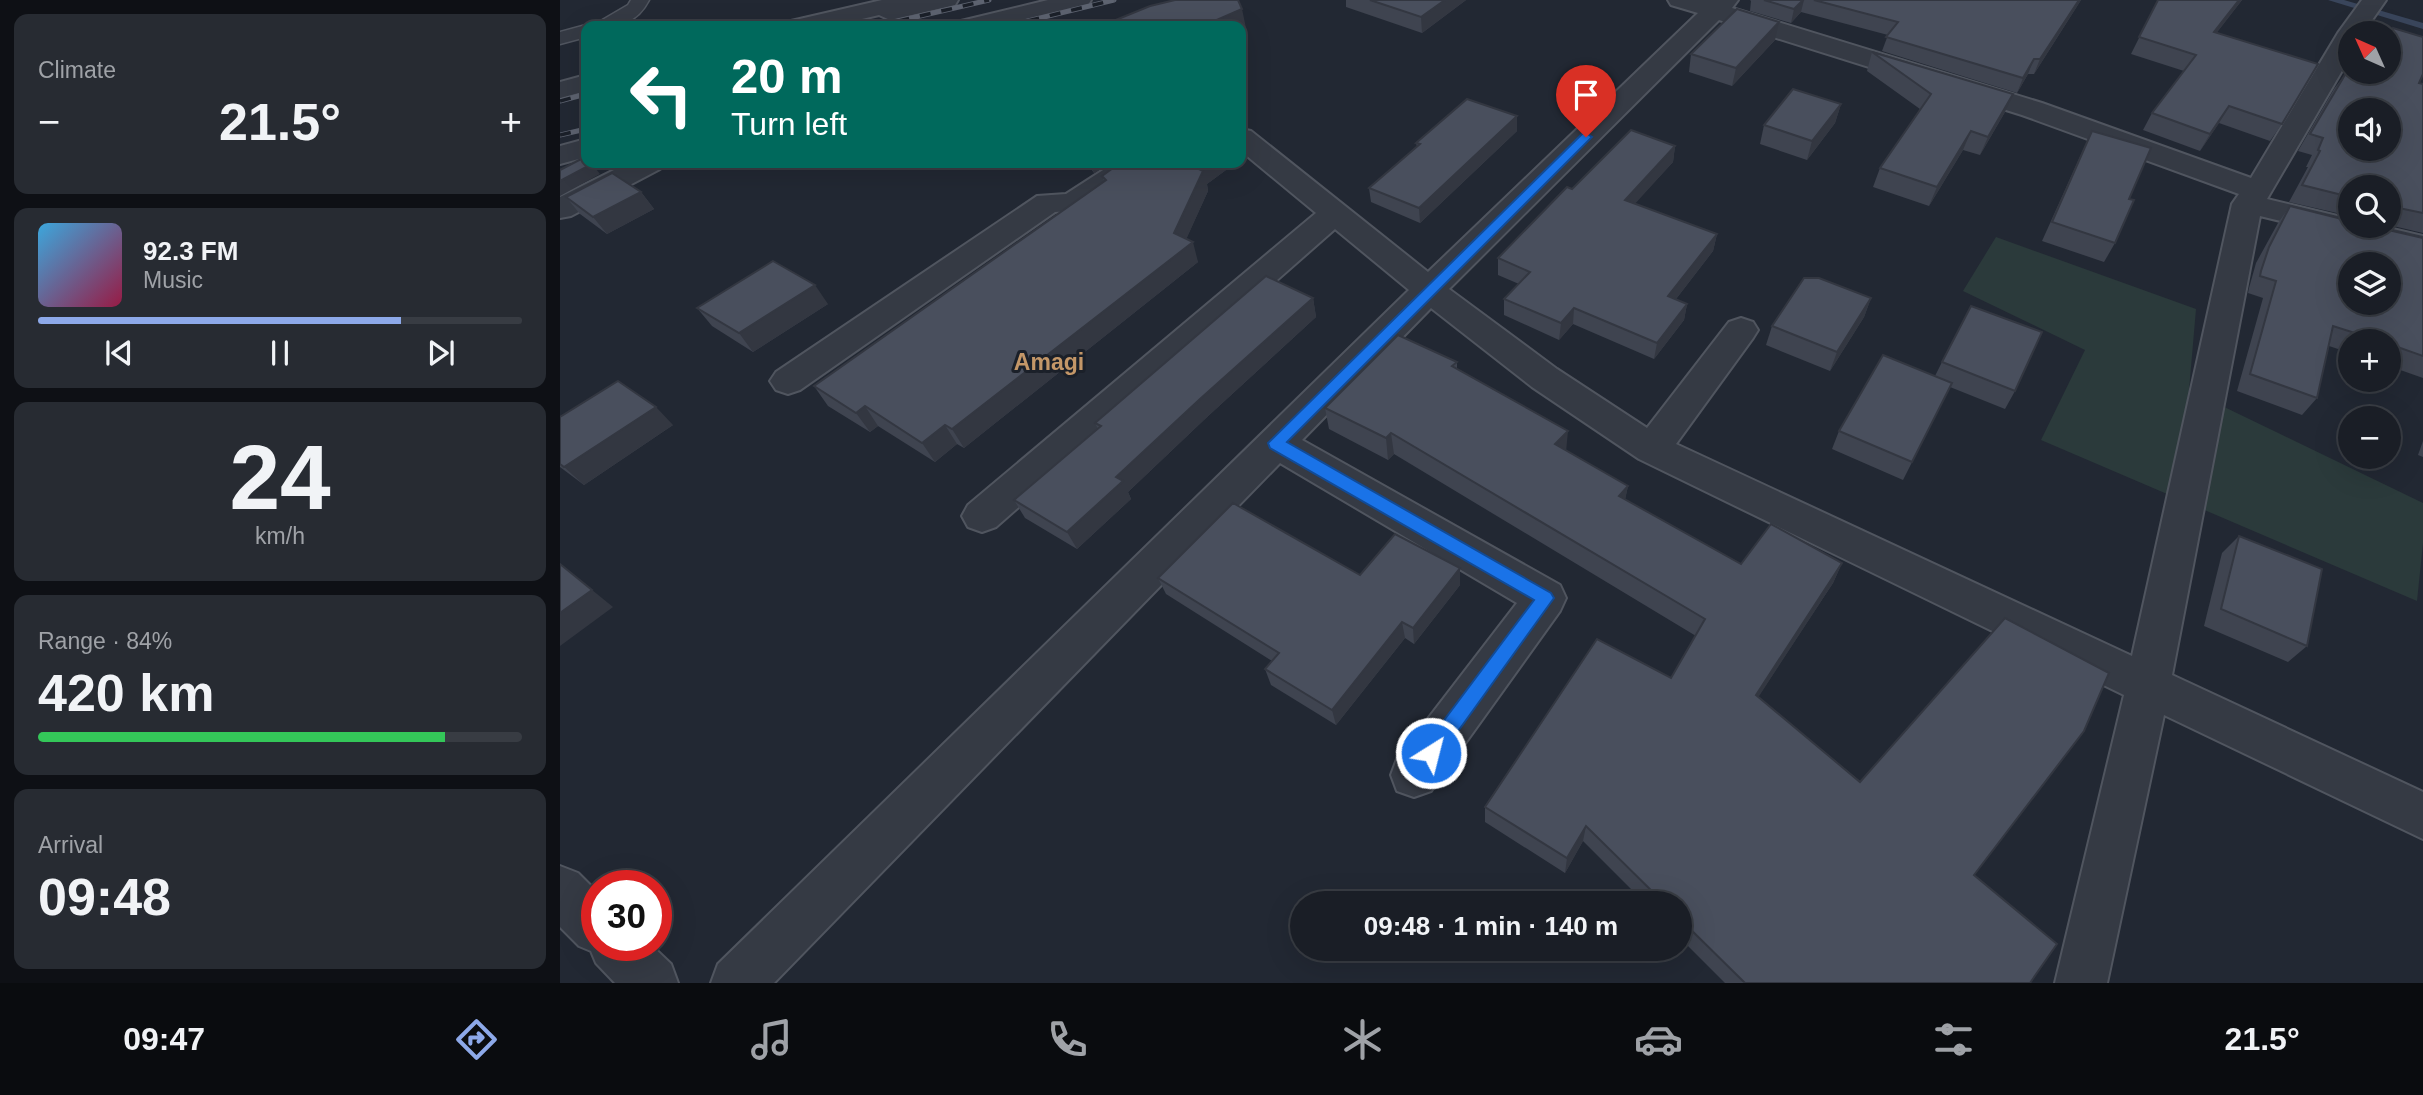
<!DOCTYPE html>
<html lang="en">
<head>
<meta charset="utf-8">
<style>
  body { margin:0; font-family:Helvetica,sans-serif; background:#272b32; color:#f1f3f6; height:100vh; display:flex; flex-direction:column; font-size:26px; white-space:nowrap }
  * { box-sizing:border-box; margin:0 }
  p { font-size:23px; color:#9fa2a7 }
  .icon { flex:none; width:38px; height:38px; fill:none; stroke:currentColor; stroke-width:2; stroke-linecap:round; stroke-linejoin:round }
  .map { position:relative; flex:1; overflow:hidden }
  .side { display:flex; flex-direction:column; gap:14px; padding:14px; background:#0e1015; width:560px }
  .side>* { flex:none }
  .top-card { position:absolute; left:21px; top:21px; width:665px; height:147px; border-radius:14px; box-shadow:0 7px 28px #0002,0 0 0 2px #383c43; background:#00695c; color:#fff; overflow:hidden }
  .needle { width:46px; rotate:315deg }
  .buttons { position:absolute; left:1778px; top:21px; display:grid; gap:14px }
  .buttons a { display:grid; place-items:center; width:63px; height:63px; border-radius:50%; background:#1a1e26; box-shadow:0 7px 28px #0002,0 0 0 2px #383c43; font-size:35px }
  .speed { position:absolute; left:21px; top:870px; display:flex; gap:14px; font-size:35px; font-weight:700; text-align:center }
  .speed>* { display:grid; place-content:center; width:91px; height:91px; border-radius:50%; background:#1a1e26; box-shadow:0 7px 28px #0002,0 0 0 2px #383c43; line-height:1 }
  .speed .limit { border:10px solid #d22; background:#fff; color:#111 }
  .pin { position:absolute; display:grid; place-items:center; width:60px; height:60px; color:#fff; margin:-72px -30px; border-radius:50% 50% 50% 0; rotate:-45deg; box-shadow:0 0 7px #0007 }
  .pin .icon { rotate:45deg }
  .me { position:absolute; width:77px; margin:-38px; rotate:36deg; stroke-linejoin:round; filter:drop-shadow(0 0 5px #0008) }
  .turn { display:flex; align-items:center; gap:24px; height:147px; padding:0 35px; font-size:32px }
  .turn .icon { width:91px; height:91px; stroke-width:2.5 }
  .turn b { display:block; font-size:49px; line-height:60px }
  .big { font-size:52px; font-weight:600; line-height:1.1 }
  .side .card { flex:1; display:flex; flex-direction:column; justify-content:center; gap:10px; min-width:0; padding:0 24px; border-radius:14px; background:#272b32 }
  .side .dial { align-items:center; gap:0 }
  .dial b { font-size:91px; line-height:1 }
  .song { display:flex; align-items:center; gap:21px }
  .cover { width:84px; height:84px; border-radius:10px; background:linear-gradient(135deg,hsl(200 70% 55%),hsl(340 70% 35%)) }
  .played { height:7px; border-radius:4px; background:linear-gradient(90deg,#8da9e9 75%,#383c43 75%) }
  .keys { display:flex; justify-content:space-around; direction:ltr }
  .heat { display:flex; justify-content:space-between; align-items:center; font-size:38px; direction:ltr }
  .charge { height:10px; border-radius:5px; background:linear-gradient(90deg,#34c759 84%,#383c43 0) }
  .trip { position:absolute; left:730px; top:891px; width:402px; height:70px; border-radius:35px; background:#1a1e26; box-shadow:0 7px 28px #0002,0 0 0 2px #383c43; font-weight:600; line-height:70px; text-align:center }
  .tabs { display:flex; height:112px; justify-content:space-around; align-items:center; background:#0a0c0f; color:#9fa2a7 }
  .tabs .icon { width:49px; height:49px }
  .tabs .current { color:#8da9e9 }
  .tabs b { font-size:32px; color:#f1f3f6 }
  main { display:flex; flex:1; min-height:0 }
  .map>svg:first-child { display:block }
  .green { fill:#2b3a3b }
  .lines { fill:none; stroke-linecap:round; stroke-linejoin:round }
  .stream { fill:#39455b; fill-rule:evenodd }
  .service-casing { stroke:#50555f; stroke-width:3 }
  .pedestrian-casing { stroke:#50555f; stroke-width:4 }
  .minor-casing { stroke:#50555f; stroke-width:4 }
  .service { fill:#353a44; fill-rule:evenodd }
  .pedestrian { fill:#353a44; fill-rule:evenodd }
  .minor { fill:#353a44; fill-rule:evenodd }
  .rail-casing { stroke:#5d6370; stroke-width:5 }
  .rail { stroke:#1b2029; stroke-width:3.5; stroke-dasharray:11; stroke-linecap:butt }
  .wall { fill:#3f4450 }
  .shaded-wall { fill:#333741 }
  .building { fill:#494f5d; stroke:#333741; stroke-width:2; fill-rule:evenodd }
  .route { fill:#1a73e8; stroke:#114b97; stroke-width:2 }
  .labels { text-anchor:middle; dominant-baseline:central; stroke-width:6; stroke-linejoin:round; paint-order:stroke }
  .neighbourhood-label { font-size:23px; font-weight:bold; fill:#c49768; stroke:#1b2029 }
</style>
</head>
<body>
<main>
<section class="side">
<div class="card"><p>Climate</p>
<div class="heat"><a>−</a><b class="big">21.5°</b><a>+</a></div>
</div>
<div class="card">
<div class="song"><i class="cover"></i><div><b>92.3 FM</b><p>Music</p></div></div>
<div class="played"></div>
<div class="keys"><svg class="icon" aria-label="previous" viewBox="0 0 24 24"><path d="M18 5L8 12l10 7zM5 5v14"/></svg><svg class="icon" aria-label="pause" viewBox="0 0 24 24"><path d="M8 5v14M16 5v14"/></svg><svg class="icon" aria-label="next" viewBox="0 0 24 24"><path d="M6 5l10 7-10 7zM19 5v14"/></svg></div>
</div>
<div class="card dial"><b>24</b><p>km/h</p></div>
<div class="card"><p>Range · 84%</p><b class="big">420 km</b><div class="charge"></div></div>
<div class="card"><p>Arrival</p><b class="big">09:48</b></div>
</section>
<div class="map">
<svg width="1863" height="983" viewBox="0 0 1863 983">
  <rect width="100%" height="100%" fill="#222833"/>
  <path class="green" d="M1436,237l200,72 -7,81 234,113v40l-6,58 -376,-161 44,-90 -122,-59z"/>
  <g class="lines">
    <path class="stream" d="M1768,0h16l79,23v6z"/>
    <g class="service-casing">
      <g id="service">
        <path d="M71,0h18c-12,23 -28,26 -53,26l3,-4 29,-17z"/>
        <path d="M26,25l4,1h-4v11l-26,7v-12z"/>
      </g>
    </g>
    <g class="pedestrian-casing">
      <g id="pedestrian">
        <path d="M322,0h76l-3,5 -65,15 -11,-5 -47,11h-45l4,-5z"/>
        <path d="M488,0h43l-3,5 -88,21h-43l4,-5z"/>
        <path d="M26,75v16l-26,7v-16z"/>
      </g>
    </g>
    <g class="minor-casing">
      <g id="minor">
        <path d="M1108,0h70l-6,8 310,95 209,75 87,-145 24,-33h24l-23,33h-13v24l-83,142 83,20v7h30l43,10v20l-163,-40 -88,459 251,117v47l-259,-124 -57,268h-52l69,-288 -485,-236 -107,-72 -101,-79 -129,132 258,145 6,13 -6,13 -129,180 -17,6 -17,-6 -6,-16 6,-16 120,-156 -237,-140 -506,520h-63l7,-19 691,-674 -74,-61 -339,298 -14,5 -14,-5 -6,-11 6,-11 348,-292 -75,-62v-22l10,2 177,141 270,-259 -27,-8zM1159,20l303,95 217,79 -7,10 -100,452 -456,-212 77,-106 5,-8 -5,-8 -12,-4 -12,4 -82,106 -90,-59 -108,-80z"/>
        <path d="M26,139v18l-26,7v-18z"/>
        <path d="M68,163h37l-5,6 -89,47 -11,2v-21z"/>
        <path d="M554,163h34l-5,6 -60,41 -28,2 -255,178 -12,4 -12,-4 -6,-9 6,-9 261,-176 29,-2z"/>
        <path d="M0,866l18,7 19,19v53h54l20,19 7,19h-63l-19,-20 -5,-12 -12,-5 -19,-19z"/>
      </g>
    </g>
    <use href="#service" class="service"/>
    <use href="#pedestrian" class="pedestrian"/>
    <use href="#minor" class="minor"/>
    <g class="rail-casing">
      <g id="rail">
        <path d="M317,26l112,-26"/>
        <path d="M447,26l107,-26"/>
        <path d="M0,101l26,-7"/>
        <path d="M0,135l26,-6"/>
      </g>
    </g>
    <use href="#rail" class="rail"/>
  </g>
  <g class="wall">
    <path d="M786,0h120l-44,33 -76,-26z"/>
    <path d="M1190,0h331l-47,74h-6l-11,19 -135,-42 6,-16 -87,-23 -10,11 -41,-12 1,-10z"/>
    <path d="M1598,0h84l-25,32 65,92 -12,17 -51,-18 -19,28 -57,-21 9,-17 32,-42 -53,-17z"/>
    <path d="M1833,28l26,55 4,1v149l-34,-8v-38h-39v29l-61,-14 19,-35h-2l6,-12 -14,-4 36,-62 12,-16 18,6 3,-7h22v-37z"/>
    <path d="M1215,40l-43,46 -43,-14 2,-18z"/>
    <path d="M1312,52l133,60 -25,43 -17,-5 -34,56 -56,-19 7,-19 40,-59 -53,-38z"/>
    <path d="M1281,104l-6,19 -28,37 -47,-16 4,-19z"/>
    <path d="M957,116v15l-97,92 -49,-21 -2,-14 48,-41 -1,-4z"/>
    <path d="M1532,131l23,112 -11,19 -62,-21 41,-91z"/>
    <path d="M1115,146l-2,16 -39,42 83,30 -4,17 -37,48 11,5 -3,16 -30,39 -81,-35 -14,16 -55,-25v-16l15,-15 -21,-9v-17l74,-69z"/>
    <path d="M527,163h23l-16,10z"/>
    <path d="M666,170l-19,14 1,7 -22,48 12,23 -234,186 -7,-4 -22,18 -57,-36 -8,6 -42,-26 -14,-20 290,-205 -2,-5z"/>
    <path d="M81,192l13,17 -47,25 -27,-20 -14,-17z"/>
    <path d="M1730,206l133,32v140l-34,-12v-25h-39v12l-21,-7 -12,52 -15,17 -65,-24 26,-93 -15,-5 1,-5 7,-25 22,-40z"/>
    <path d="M753,298l3,19 -110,101 -78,74 3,7 -54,50 -52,-31 -11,-18 84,-71 -3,-6z"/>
    <path d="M1311,298l-7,19 -34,54 -64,-26 6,-19z"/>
    <path d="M268,304l-75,48 -41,-26 -15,-18z"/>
    <path d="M897,362v7l109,81 62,36 -3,13 116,65 101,-1 -9,20 -75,114 216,178 56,108h-305l-45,-45v-35h-35l-62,-62 -18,32 -80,-51v-15l186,-129 25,-42 -302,-182 -6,6 -59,-31 -4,-21z"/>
    <path d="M1382,362l73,29 -10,18 -55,-22 -47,93 -71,-31 7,-18 96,-55z"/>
    <path d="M0,417l113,8 -89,60 -24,-18z"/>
    <path d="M1863,441v16l-5,-2z"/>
    <path d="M1679,536l68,110 -19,16 -84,-36 18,-73z"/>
    <path d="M900,568v17l-46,59 -9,-6 -69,87 -65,-40 -6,-16 7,-8 -106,-67 -8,-16 202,-3z"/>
  </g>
  <g class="shaded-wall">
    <path d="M885,0h21l-44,33 -1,-16z"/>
    <path d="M1243,0h1l-3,12 -10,11 3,-14z"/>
    <path d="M1519,0h2l-47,74 6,-15z"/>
    <path d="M1679,0h3l-37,48 9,-16z"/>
    <path d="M682,9l4,19 -5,3v-5h-38z"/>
    <path d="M1219,22l-4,18 -43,46 4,-18z"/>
    <path d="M1474,59l-6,15 -11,19 6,-15z"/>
    <path d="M1453,94l-8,18 -25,43 8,-18z"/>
    <path d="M1281,104l-6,19 -28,37 5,-19z"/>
    <path d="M1669,106l-10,17 -19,28 10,-17z"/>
    <path d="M957,116v15l-97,92 -1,-15z"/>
    <path d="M1411,131l-8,19 -34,56 8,-19z"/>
    <path d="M1115,146l-2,16 -50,55 2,-17z"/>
    <path d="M530,163h20l-16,10z"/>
    <path d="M644,163h20l2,7 -19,14 1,7 -27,60 12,-9 5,20 -234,186 -12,-19 222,-196 23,-65z"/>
    <path d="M32,164l8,10 -40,22v-15z"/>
    <path d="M81,192l13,17 -47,25 -14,-17z"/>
    <path d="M1157,234l-4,17 -47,61 2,-16z"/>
    <path d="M255,285l13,19 -75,48 -14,-19z"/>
    <path d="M753,298l3,19 -110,101 -78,74 3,7 -54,50 -10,-17 49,-55 84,-78z"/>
    <path d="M1311,298l-7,19 -34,54 7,-19z"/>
    <path d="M1127,304l-3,16 -30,39 3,-16z"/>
    <path d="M1014,308l-1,16 -14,16 2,-17z"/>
    <path d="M305,406l13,20 -8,6 -14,-19z"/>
    <path d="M96,407l17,18 -89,60 -20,-18z"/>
    <path d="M385,425l12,19 -22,18 -13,-19z"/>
    <path d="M1008,431l-2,21 -11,-8z"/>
    <path d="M831,433l3,21 -6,6 -2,-22z"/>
    <path d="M1068,486l-4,20 -5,-10z"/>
    <path d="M1282,563l-9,20 -85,130 8,-18z"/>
    <path d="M0,564l53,43 -53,39z"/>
    <path d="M900,568v17l-46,59 -1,-16z"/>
    <path d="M842,622l3,16 -69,87 -4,-15z"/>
    <path d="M1026,826l-3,15 -18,32 2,-15z"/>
  </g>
  <g class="building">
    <path d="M615,0h63l4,9 -39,17h-102l49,-20z"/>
    <path d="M810,0h75l-24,17z"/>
    <path d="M1204,0h39l-9,9z"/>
    <path d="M1254,0h265l-39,59h-6l-11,19 -137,-41 12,-15z"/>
    <path d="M1598,0h81l-25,32 104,32 -36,60 -53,-18 -19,28 -58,-21 44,-58 -57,-18z"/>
    <path d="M1177,9l42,13 -43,46 -45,-14z"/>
    <path d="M504,22l6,4h-15z"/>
    <path d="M1833,28l30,9v37l-4,9 4,1v129l-29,-6h-5v-20h-39v10l-48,-12 18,-34 -2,-1 5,-12 -13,-4 36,-61 20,6 4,-7h19v-35zM1790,110h39v39h-39z"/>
    <path d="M1312,52l141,42 -25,43 -17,-6 -34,56 -57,-19 51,-74z"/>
    <path d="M1233,89l48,15 -29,37 -48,-16z"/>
    <path d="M907,99l50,17 -98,92 -50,-20 51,-44 -4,-1z"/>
    <path d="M1071,130l44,16 -50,54 92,34 -49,62 19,8 -30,39 -83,-35 -13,15 -57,-24 26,-27 -32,-14 69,-71 5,2z"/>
    <path d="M1532,131l59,17 -22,51 5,1 -19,43 -63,-21z"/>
    <path d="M23,158l3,3v2l6,1 -32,17v-11z"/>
    <path d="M560,163h84l-7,5 6,3 -29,62 19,9 -241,187 -7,-4 -23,18 -57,-37 -9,7 -42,-27 292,-206 -4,-4z"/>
    <path d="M52,173l29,19 -48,25 -27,-20z"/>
    <path d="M1730,206l60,15v5h21l52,12v118l-34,-12v-3h-9l-47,-15 -16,72 -67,-24 26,-93 -16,-5 1,-5 8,-24zM1790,264h39v39h-39z"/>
    <path d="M213,261l42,24 -76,48 -42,-25z"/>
    <path d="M706,276l47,22 -113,101 -84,78 7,4 -56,51 -53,-32 87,-74 -6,-3z"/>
    <path d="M1244,278h15l52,20 -34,54 -65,-26z"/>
    <path d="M1411,306l71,26 -27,59 -73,-29z"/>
    <path d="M838,335l59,27 -5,4 116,65 -13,13 73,42 -9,10 122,68 30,-40 71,39 -86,132 104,87 145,-164 104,55 -25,58 -110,144 83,69 -27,39h-285l-65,-64v-16h-16l-78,-77 -19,32 -82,-51 112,-168 74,39 34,-59 -314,-186 -5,5 -61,-30z"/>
    <path d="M1323,355l69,28 -40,79 -73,-31z"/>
    <path d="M58,381l38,26 -92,60 -4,-3v-47z"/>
    <path d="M673,503l127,72 35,-41 65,34 -47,60 -11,-6 -70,88 -67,-41 14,-16 -121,-75z"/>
    <path d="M1679,536l83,33 -15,77 -86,-37z"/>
    <path d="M0,564l32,26 -32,23z"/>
  </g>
  <path class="route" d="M1026,133l6,4 -305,305 264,151 3,5 -116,161 -7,3 -7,-3 -3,-6 3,-6 110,-147 -264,-152 -2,-5 314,-309z"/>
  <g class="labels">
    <g class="neighbourhood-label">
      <text x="489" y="362">Amagi</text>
    </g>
  </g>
</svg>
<div class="buttons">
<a><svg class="needle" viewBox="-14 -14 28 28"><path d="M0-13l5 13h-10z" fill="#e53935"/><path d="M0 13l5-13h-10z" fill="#9fa2a7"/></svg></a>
<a><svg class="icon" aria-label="sound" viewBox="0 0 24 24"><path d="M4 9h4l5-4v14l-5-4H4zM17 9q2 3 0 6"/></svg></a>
<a><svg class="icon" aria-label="search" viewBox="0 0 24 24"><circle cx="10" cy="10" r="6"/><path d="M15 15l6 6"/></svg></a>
<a><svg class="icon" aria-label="layers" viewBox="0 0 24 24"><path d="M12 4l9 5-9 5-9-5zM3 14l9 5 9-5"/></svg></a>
<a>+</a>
<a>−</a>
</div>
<div class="speed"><div class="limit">30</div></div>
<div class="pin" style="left:1026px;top:137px;background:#d93025"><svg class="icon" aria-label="arrive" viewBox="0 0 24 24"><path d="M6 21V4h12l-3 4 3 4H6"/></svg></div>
<svg class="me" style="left:871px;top:753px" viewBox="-20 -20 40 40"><circle r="17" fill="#1a73e8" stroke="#fff" stroke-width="3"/><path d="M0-11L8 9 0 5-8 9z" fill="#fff"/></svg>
<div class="trip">09:48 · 1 min · 140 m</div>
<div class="top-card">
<div class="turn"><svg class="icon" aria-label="left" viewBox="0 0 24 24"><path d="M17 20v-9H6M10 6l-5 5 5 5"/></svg><div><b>20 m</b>Turn left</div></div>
</div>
</div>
</main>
<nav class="tabs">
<b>09:47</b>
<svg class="icon current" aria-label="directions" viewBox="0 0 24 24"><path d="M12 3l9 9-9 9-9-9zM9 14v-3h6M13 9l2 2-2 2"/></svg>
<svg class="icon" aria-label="music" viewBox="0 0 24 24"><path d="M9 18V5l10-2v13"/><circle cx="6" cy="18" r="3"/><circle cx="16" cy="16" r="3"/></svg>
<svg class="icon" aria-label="phone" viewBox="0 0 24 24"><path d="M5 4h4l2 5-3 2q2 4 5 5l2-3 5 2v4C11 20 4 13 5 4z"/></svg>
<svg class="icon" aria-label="climate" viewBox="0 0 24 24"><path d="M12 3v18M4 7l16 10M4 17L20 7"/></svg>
<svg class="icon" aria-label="car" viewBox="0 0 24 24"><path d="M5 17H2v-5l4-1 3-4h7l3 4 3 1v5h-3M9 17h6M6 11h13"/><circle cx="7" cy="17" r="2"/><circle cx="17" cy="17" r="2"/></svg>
<svg class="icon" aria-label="filters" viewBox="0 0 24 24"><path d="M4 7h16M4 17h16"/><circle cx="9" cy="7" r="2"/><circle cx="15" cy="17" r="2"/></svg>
<b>21.5°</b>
</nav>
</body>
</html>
